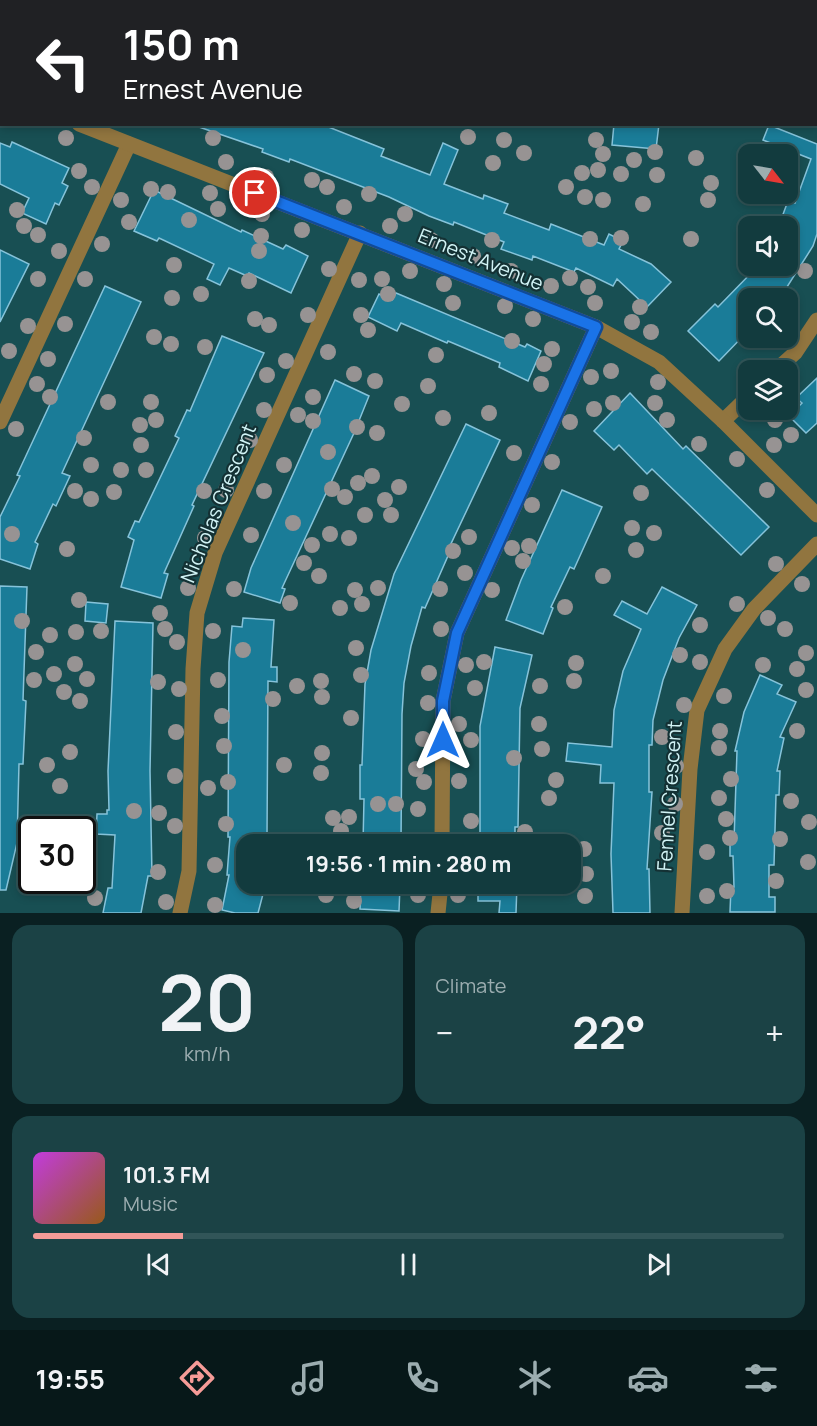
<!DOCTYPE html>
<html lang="en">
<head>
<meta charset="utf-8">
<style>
  body { margin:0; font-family:Manrope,sans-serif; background:#1b4245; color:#f1f3f6; height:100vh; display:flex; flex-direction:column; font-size:22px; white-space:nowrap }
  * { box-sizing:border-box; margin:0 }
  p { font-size:20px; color:#9cadb0 }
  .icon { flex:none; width:33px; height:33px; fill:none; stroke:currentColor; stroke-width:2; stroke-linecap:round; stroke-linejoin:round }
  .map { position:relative; height:913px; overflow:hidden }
  .panel { display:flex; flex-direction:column; gap:12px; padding:12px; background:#0a2022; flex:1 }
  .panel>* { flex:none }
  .banner { position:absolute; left:0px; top:0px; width:818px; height:126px; box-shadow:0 3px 9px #0003,0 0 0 2px #315558; background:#202124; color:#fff; overflow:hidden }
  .needle { width:39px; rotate:121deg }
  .controls { position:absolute; left:738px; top:144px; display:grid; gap:12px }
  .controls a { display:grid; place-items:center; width:60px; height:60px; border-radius:12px; background:#123b3e; box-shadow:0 3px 9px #0003,0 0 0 2px #315558; font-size:30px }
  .speed { position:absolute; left:18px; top:816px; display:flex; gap:12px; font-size:30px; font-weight:700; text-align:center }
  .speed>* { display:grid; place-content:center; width:78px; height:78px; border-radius:50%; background:#123b3e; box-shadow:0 3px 9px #0003,0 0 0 2px #315558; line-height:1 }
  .speed .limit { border:3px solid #111; border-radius:9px; background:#fff; color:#111 }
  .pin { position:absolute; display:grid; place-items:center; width:51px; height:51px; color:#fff; margin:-26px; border:3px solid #fff; border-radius:50%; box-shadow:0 2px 6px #0007 }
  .me { position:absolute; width:66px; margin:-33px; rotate:0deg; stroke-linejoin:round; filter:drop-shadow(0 0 4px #0008) }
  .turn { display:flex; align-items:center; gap:21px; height:126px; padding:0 24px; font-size:27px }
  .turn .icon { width:78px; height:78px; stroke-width:2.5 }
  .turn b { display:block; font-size:42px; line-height:51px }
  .big { font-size:45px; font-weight:700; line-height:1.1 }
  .panel .card { flex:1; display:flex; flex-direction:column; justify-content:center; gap:9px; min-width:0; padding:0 21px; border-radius:18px; background:#1b4245 }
  .panel .dial { align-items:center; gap:0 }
  .dial b { font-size:78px; line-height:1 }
  .song { display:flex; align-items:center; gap:18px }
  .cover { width:72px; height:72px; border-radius:9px; background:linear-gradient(135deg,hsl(290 70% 55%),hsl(30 70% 35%)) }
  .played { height:6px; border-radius:3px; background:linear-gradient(90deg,#f59b97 20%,#315558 20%) }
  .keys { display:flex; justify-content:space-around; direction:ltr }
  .heat { display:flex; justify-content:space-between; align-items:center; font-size:33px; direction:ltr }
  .panel .tiles { flex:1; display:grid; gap:12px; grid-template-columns:1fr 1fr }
  .card:last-child { grid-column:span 2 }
  .trip { position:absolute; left:236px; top:834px; width:345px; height:60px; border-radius:18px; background:#123b3e; box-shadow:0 3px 9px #0003,0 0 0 2px #315558; font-weight:700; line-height:60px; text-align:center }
  .menu { display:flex; height:96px; justify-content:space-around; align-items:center; background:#071819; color:#9cadb0 }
  .menu .icon { width:42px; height:42px }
  .menu .current { color:#f59b97 }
  .menu b { font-size:27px; color:#f1f3f6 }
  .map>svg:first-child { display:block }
  .building { fill:#1a7c98; stroke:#86c3da; stroke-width:1.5 }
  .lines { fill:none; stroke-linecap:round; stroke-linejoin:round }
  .minor { stroke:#91753f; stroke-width:15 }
  .tertiary { stroke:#91753f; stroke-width:15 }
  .tree { fill:#979393 }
  .route-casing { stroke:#114b97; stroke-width:15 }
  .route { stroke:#1a73e8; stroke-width:10 }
  .labels { text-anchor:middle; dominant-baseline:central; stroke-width:4.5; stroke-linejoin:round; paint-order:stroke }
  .street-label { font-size:20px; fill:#d1f3f5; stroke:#143134 }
</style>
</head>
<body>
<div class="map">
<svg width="817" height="913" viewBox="0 0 817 913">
  <rect width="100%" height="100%" fill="#184f53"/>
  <g class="building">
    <path d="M200,124h121l63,25 -3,7 49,19 13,-32 15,7 -14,34 39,15 1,-4 24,9 -4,9 45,17 2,-6 53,21 5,-11 14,7 -4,8 32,15 20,18 -24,25 -30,-28 -4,7 -37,-18 -2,4 -41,-16 -1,4 -31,-11 3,-7 -50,-20 -1,3 -24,-9 -40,-19 -99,-38 -1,3 -27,-10 1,-3 -64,-22z"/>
    <path d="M614,124h45l-3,25 -44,-4z"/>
    <path d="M769,125l48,19v90l-4,12 -33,52h-32v33l-29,30 -31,-30 27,-27 3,3 40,-41h30v-27l3,-9 -12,-5 9,-24 7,2 16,-44 -48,-19z"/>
    <path d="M12,142l57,26 -7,15 6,3 -9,19 -4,-2 -9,21 -24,-11 7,-15 -29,-14v-41l10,4z"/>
    <path d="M154,190l87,42 1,-2 41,19 3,-4 22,11 -17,37 -42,-20 -2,3 -18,-8 -9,17 -13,-6 7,-15 -55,-26 -2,3 -23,-10z"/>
    <path d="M0,250l29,14 -29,58z"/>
    <path d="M105,286l36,16 -79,171 8,3 -14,30 -3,-2 -18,38 3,2 -8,25 -30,-10v-42l20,-41 -3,-1z"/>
    <path d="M396,293l129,54 2,-3 14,7 -13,30 -29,-14 1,-4 -52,-22 -1,2 -46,-20 -4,8 -29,-14 11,-23 13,6z"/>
    <path d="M222,336l42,17 -72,152 2,1 -30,67 4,1 -7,24 -40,-11 13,-47 -6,-3 7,-16 4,1 40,-84 -4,-2 12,-26 3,1z"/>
    <path d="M817,378v45l-11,10 -17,-17 13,-13 -6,-5z"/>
    <path d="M335,380l34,16 -15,37 -72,155 3,1 -5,14 -36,-11 7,-24z"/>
    <path d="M630,393l53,56 3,-3 83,81 -28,28 -89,-86 -5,5 -28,-29 -5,5 -20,-19z"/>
    <path d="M466,424l34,16 -51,108 2,1 -26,59 -3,-1 -11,39 -7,37 -2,31 -1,130h-38l1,-45h-4v-34h2l3,-81 6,-34 23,-76z"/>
    <path d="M562,490l40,17 -28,62 -4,-2 -19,40 2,1 -10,26 -37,-14 15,-40z"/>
    <path d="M0,586l27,1 -4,113 3,1 -3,63h-4l-2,79 -11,47h-6z"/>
    <path d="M662,587l35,18 -18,33 -16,42 -10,40 -1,25h-3v47h3l-5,77h2l1,44h-37l-2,-59 3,-71h-14l1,-18 -35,-4 2,-18 44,4 2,-37 9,-39 18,-42 -27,-14 8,-14 25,13z"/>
    <path d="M86,602l22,2 -2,19 -21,-2z"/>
    <path d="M243,618l31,2 -3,47h6v15l-9,-1 -1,156h-21v54l17,3 -5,19h-23l-13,-3 7,-35h-2l3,-38h-2l1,-175 3,-36 10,1z"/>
    <path d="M115,621l38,2 -3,148 2,105h-4l-7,37h-38l5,-25h4l3,-53 -19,-1 1,-20h10v-4h2l-1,-39z"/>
    <path d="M495,647l37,8 -12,53 -2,119h-3v17h-35v-118z"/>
    <path d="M760,675l22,10 -5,9 19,8 -16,35 4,1 -7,33h3l-1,24h-3l-2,70h-5v32h6v15h-45l1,-25h3l-1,-31h-3v-15h4l3,-90h-2l9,-39z"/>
    <path d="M361,884l39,2 -1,25 -39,-2z"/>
    <path d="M478,884h39l-1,29h-17l1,-12h-22z"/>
  </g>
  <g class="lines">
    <g class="minor">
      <path d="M494,0l4,2"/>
      <path d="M670,2v-2"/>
      <path d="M776,370l19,-17 22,-33"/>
      <path d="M723,421l25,-24"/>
      <path d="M0,422l129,-278"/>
      <path d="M442,844l1,-143 14,-68 139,-306"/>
      <path d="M180,913l9,-42 4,-202 4,-56 18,-60 145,-320"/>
      <path d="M438,913l3,-29"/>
      <path d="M682,913l8,-144 7,-59 28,-61 29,-40 63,-65"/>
    </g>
    <g class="tertiary">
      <path d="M0,94h2"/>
      <path d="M79,124l517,203 63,35 64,59 94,94"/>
    </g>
  </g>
  <g class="tree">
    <circle cx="468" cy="137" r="8"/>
    <circle cx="66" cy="138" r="8"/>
    <circle cx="213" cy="138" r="8"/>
    <circle cx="504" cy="140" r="8"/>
    <circle cx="596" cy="140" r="8"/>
    <circle cx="655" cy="152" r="8"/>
    <circle cx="524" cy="153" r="8"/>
    <circle cx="603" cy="154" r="8"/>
    <circle cx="696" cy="158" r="8"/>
    <circle cx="634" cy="160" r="8"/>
    <circle cx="226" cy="162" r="8"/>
    <circle cx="493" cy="163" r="8"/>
    <circle cx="598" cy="170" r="8"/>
    <circle cx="79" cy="171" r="8"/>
    <circle cx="582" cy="173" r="8"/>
    <circle cx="621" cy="174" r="8"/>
    <circle cx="657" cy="175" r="8"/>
    <circle cx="266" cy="177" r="8"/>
    <circle cx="312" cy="180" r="8"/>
    <circle cx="711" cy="183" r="8"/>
    <circle cx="92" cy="187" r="8"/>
    <circle cx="327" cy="187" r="8"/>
    <circle cx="566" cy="187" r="8"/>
    <circle cx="151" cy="189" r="8"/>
    <circle cx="168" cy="192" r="8"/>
    <circle cx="210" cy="193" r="8"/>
    <circle cx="369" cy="194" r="8"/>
    <circle cx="585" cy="197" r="8"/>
    <circle cx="121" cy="200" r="8"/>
    <circle cx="603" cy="200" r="8"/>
    <circle cx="708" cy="200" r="8"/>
    <circle cx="643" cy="204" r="8"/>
    <circle cx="344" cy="207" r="8"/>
    <circle cx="218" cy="209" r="8"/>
    <circle cx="17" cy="210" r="8"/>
    <circle cx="262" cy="214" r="8"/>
    <circle cx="405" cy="214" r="8"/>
    <circle cx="189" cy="220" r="8"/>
    <circle cx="129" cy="222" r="8"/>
    <circle cx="24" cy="226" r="8"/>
    <circle cx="390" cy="226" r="8"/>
    <circle cx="302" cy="230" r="8"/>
    <circle cx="38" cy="235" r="8"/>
    <circle cx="261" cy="236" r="8"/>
    <circle cx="621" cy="238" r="8"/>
    <circle cx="590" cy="239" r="8"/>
    <circle cx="691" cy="239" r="8"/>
    <circle cx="431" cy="240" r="8"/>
    <circle cx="492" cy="240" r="8"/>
    <circle cx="102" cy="244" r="8"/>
    <circle cx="59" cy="251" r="8"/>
    <circle cx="259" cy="251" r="8"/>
    <circle cx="473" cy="256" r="8"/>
    <circle cx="174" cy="265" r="8"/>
    <circle cx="329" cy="269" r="8"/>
    <circle cx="410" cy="271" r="8"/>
    <circle cx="511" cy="271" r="8"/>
    <circle cx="805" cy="271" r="8"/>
    <circle cx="570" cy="278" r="8"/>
    <circle cx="38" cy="279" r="8"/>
    <circle cx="85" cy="279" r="8"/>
    <circle cx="382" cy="279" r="8"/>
    <circle cx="359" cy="280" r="8"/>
    <circle cx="249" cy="281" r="8"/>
    <circle cx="444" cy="284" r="8"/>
    <circle cx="551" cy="286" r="8"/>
    <circle cx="588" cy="287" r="8"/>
    <circle cx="201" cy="294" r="8"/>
    <circle cx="388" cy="294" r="8"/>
    <circle cx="172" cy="298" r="8"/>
    <circle cx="453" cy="303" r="8"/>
    <circle cx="595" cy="303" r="8"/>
    <circle cx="505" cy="306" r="8"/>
    <circle cx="640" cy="307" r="8"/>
    <circle cx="308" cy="315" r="8"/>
    <circle cx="361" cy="315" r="8"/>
    <circle cx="255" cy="319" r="8"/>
    <circle cx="533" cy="319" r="8"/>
    <circle cx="632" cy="322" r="8"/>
    <circle cx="65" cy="324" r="8"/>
    <circle cx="269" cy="325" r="8"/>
    <circle cx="28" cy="326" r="8"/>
    <circle cx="368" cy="330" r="8"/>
    <circle cx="651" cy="332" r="8"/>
    <circle cx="154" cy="337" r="8"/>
    <circle cx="512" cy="341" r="8"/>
    <circle cx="171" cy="344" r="8"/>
    <circle cx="205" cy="347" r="8"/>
    <circle cx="552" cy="349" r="8"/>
    <circle cx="9" cy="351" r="8"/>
    <circle cx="328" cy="352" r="8"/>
    <circle cx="436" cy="355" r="8"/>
    <circle cx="48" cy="359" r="8"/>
    <circle cx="286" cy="361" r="8"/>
    <circle cx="544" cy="364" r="8"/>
    <circle cx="611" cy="371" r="8"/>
    <circle cx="354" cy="374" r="8"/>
    <circle cx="267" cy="375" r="8"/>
    <circle cx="591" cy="377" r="8"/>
    <circle cx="375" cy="381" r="8"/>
    <circle cx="658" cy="382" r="8"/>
    <circle cx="37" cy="384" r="8"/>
    <circle cx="541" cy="384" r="8"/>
    <circle cx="428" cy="386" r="8"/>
    <circle cx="50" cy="397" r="8"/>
    <circle cx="313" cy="397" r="8"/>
    <circle cx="108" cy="402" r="8"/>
    <circle cx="151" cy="402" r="8"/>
    <circle cx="613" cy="403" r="8"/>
    <circle cx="655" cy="403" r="8"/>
    <circle cx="402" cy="404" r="8"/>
    <circle cx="594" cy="409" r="8"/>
    <circle cx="264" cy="410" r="8"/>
    <circle cx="489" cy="413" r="8"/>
    <circle cx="298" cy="415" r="8"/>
    <circle cx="443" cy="418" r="8"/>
    <circle cx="156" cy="420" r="8"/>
    <circle cx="667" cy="420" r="8"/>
    <circle cx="775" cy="420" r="8"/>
    <circle cx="313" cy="421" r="8"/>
    <circle cx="570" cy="422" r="8"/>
    <circle cx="140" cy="425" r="8"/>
    <circle cx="357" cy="427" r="8"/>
    <circle cx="16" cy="429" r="8"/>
    <circle cx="377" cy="433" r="8"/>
    <circle cx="791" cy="435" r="8"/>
    <circle cx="84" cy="438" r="8"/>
    <circle cx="250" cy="440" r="8"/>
    <circle cx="699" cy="444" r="8"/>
    <circle cx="141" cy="445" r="8"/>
    <circle cx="774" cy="445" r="8"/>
    <circle cx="328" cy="452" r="8"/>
    <circle cx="514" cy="453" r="8"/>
    <circle cx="737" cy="459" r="8"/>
    <circle cx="552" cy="462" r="8"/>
    <circle cx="91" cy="465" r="8"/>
    <circle cx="284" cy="465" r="8"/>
    <circle cx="121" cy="470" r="8"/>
    <circle cx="146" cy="470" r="8"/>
    <circle cx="372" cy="476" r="8"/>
    <circle cx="358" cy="483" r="8"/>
    <circle cx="399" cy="487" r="8"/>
    <circle cx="332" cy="489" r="8"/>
    <circle cx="226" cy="490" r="8"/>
    <circle cx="767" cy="490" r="8"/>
    <circle cx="75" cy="491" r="8"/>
    <circle cx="204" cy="491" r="8"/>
    <circle cx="264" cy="491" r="8"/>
    <circle cx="114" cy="492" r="8"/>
    <circle cx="641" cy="493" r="8"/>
    <circle cx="345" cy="497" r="8"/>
    <circle cx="91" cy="499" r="8"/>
    <circle cx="385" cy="500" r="8"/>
    <circle cx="532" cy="505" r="8"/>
    <circle cx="365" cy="515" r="8"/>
    <circle cx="391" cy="515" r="8"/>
    <circle cx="293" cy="523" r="8"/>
    <circle cx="632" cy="528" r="8"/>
    <circle cx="654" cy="533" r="8"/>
    <circle cx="12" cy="534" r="8"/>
    <circle cx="330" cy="534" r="8"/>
    <circle cx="251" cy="535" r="8"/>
    <circle cx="469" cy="537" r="8"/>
    <circle cx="205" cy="538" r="8"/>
    <circle cx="349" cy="538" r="8"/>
    <circle cx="312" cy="545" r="8"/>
    <circle cx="529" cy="546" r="8"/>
    <circle cx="512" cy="548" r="8"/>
    <circle cx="67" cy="549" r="8"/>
    <circle cx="636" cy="550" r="8"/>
    <circle cx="453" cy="551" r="8"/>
    <circle cx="523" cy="561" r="8"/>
    <circle cx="304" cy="563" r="8"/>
    <circle cx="776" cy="564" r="8"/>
    <circle cx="465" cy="573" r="8"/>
    <circle cx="319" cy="576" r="8"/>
    <circle cx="603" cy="576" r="8"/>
    <circle cx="802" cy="584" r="8"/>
    <circle cx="188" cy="588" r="8"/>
    <circle cx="378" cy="588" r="8"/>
    <circle cx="234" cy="589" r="8"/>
    <circle cx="440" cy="589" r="8"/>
    <circle cx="355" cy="590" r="8"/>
    <circle cx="492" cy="590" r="8"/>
    <circle cx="79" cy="600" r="8"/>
    <circle cx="290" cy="603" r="8"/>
    <circle cx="362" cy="604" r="8"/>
    <circle cx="737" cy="604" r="8"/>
    <circle cx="565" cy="607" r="8"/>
    <circle cx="340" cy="608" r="8"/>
    <circle cx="160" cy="613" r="8"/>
    <circle cx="768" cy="618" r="8"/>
    <circle cx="22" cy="621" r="8"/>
    <circle cx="700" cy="625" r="8"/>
    <circle cx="165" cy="629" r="8"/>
    <circle cx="441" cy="629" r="8"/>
    <circle cx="785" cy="629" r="8"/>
    <circle cx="101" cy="631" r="8"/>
    <circle cx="213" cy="631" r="8"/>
    <circle cx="76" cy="632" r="8"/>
    <circle cx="50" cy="635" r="8"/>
    <circle cx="177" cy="642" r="8"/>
    <circle cx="356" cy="648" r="8"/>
    <circle cx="243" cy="650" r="8"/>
    <circle cx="36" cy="652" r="8"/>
    <circle cx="806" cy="653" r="8"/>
    <circle cx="680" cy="655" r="8"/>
    <circle cx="484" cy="662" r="8"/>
    <circle cx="700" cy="662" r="8"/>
    <circle cx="576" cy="663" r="8"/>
    <circle cx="75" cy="664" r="8"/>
    <circle cx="466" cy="665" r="8"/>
    <circle cx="763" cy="665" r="8"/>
    <circle cx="797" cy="669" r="8"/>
    <circle cx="429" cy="673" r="8"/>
    <circle cx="54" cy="674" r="8"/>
    <circle cx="361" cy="675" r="8"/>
    <circle cx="87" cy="679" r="8"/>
    <circle cx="34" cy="680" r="8"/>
    <circle cx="218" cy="680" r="8"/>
    <circle cx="321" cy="681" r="8"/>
    <circle cx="574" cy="681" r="8"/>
    <circle cx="158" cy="682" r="8"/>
    <circle cx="297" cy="686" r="8"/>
    <circle cx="540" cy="686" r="8"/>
    <circle cx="475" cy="688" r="8"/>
    <circle cx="179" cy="689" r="8"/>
    <circle cx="806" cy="690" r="8"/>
    <circle cx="64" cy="692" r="8"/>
    <circle cx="724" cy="696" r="8"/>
    <circle cx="322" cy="697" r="8"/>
    <circle cx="273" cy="699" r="8"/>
    <circle cx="80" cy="701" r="8"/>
    <circle cx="428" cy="703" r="8"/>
    <circle cx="684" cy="705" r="8"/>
    <circle cx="222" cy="716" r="8"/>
    <circle cx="351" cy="718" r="8"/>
    <circle cx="459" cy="724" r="8"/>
    <circle cx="539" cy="724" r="8"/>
    <circle cx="720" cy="731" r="8"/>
    <circle cx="797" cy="731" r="8"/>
    <circle cx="176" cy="732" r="8"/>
    <circle cx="662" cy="737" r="8"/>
    <circle cx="423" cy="739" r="8"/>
    <circle cx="471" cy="740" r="8"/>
    <circle cx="224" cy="746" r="8"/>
    <circle cx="719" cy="748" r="8"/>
    <circle cx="542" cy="749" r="8"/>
    <circle cx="70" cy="752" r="8"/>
    <circle cx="322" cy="753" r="8"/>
    <circle cx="514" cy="758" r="8"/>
    <circle cx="47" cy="765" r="8"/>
    <circle cx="284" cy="765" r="8"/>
    <circle cx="676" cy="766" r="8"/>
    <circle cx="416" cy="769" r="8"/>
    <circle cx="321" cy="773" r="8"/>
    <circle cx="175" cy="776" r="8"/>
    <circle cx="731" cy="779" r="8"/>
    <circle cx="556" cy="780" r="8"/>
    <circle cx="459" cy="781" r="8"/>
    <circle cx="228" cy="782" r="8"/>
    <circle cx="424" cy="782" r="8"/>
    <circle cx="60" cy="786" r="8"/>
    <circle cx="208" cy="788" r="8"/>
    <circle cx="549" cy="798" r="8"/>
    <circle cx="719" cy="798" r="8"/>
    <circle cx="791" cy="801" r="8"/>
    <circle cx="378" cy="804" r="8"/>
    <circle cx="396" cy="804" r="8"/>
    <circle cx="675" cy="804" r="8"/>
    <circle cx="418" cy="809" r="8"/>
    <circle cx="134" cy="811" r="8"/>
    <circle cx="159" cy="813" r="8"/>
    <circle cx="349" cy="817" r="8"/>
    <circle cx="333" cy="818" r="8"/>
    <circle cx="726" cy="819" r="8"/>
    <circle cx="471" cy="821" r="8"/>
    <circle cx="809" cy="822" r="8"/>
    <circle cx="226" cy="824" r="8"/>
    <circle cx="175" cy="826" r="8"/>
    <circle cx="341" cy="831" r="8"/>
    <circle cx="525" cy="832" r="8"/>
    <circle cx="662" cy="833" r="8"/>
    <circle cx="730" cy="838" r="8"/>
    <circle cx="780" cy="839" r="8"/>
    <circle cx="584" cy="849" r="8"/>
    <circle cx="707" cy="852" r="8"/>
    <circle cx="808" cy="862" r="8"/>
    <circle cx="215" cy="865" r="8"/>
    <circle cx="158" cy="872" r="8"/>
    <circle cx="586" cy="874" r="8"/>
    <circle cx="776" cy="881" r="8"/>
    <circle cx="727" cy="891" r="8"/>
    <circle cx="326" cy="895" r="8"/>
    <circle cx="418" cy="895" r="8"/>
    <circle cx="458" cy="895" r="8"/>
    <circle cx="585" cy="896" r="8"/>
    <circle cx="707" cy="896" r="8"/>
    <circle cx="95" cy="898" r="8"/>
    <circle cx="354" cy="901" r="8"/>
    <circle cx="166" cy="902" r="8"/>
    <circle cx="215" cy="905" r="8"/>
  </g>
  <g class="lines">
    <g class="route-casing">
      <path id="route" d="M255,193l341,134 -139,306 -14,68v39"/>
    </g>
    <use href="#route" class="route"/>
  </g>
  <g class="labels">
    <g class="street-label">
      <text transform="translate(481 259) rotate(22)">Ernest Avenue</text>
      <text transform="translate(218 503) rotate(-68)">Nicholas Crescent</text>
      <text transform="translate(669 796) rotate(-86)">Fennel Crescent</text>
    </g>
  </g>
</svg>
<div class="controls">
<a><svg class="needle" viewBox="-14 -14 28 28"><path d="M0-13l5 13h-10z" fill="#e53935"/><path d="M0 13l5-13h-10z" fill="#9cadb0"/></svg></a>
<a><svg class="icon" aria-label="sound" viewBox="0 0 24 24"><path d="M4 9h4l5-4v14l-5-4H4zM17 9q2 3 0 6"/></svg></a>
<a><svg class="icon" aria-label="search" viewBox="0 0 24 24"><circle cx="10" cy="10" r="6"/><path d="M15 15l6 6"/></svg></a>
<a><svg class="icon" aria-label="layers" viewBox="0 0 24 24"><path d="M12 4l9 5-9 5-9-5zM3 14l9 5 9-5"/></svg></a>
</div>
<div class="speed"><div class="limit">30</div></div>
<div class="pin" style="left:255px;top:193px;background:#d93025"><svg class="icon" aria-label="arrive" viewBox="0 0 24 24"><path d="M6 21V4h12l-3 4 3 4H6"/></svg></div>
<svg class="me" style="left:443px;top:740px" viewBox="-20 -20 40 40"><path d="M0-17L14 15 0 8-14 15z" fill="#1a73e8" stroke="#fff" stroke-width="4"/></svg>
<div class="trip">19:56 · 1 min · 280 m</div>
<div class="banner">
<div class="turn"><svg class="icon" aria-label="left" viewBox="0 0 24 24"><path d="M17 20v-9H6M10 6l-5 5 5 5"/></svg><div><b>150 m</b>Ernest Avenue</div></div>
</div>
</div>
<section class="panel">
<div class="tiles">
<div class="card dial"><b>20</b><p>km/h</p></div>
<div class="card"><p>Climate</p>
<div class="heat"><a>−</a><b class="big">22°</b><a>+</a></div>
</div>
<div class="card">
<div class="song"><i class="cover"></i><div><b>101.3 FM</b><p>Music</p></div></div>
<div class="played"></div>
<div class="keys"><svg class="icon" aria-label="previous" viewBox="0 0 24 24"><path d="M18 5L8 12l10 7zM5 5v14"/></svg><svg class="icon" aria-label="pause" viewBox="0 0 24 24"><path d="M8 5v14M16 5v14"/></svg><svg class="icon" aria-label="next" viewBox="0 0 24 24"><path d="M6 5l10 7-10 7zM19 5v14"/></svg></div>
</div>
</div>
</section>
<nav class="menu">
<b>19:55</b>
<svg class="icon current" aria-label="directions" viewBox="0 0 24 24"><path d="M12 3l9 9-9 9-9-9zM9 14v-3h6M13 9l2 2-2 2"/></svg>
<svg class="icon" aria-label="music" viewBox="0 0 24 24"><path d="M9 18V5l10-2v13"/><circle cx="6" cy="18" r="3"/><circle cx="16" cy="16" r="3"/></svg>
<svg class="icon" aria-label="phone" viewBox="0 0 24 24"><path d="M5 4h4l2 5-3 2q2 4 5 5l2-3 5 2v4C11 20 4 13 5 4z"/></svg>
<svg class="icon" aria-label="climate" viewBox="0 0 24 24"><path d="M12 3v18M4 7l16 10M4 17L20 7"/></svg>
<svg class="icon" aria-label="car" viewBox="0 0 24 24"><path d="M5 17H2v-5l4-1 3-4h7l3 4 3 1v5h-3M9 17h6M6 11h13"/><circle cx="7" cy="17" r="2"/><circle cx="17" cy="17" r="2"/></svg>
<svg class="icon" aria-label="filters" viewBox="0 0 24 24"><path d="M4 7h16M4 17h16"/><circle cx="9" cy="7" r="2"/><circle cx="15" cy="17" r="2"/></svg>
</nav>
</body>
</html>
